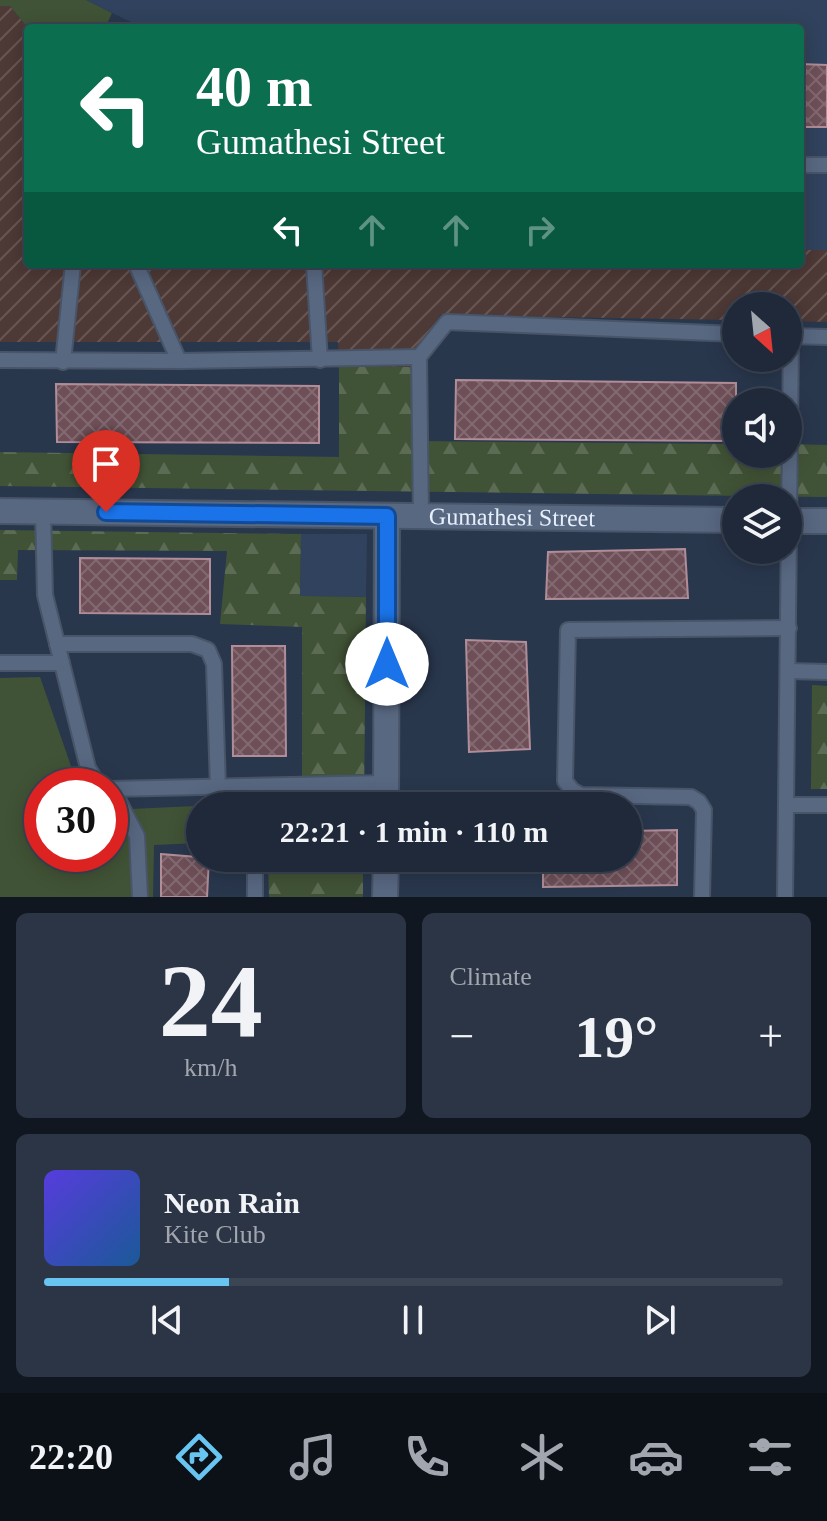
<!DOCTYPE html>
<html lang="en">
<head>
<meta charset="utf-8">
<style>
  body { margin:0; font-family:"Times New Roman",serif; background:#2c3545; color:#f1f3f6; height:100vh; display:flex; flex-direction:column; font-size:30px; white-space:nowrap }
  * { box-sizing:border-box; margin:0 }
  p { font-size:26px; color:#a1a6af }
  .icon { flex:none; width:44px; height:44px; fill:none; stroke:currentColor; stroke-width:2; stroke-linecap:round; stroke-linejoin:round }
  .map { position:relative; height:897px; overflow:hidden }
  .side { display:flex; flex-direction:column; gap:16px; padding:16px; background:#111720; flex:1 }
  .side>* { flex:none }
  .banner { position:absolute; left:24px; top:24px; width:780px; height:244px; border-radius:8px; box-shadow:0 4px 20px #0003,0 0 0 2px #3c4554; background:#0b6e4f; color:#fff; overflow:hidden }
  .needle { width:52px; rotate:153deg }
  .fabs { position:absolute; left:722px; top:292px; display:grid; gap:16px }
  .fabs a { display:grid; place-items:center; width:80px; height:80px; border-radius:50%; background:#1f293a; box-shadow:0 4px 20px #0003,0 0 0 2px #3c4554; font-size:40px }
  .speed { position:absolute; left:24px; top:768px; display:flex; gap:16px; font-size:40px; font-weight:700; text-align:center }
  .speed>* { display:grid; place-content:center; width:104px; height:104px; border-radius:50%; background:#1f293a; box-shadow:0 4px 20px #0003,0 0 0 2px #3c4554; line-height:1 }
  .speed .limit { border:12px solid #d22; background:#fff; color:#111 }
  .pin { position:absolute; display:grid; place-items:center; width:68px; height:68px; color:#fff; margin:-82px -34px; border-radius:50% 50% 50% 0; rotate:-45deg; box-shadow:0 0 8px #0007 }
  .pin .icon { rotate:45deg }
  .me { position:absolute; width:88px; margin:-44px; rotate:0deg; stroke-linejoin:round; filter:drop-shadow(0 0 6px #0008) }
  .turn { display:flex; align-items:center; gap:28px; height:168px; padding:0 40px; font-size:36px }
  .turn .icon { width:104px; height:104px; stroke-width:2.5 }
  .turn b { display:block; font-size:56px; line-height:68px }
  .lanes { display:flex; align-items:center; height:76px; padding:0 40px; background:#0003; justify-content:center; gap:40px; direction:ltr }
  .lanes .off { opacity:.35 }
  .big { font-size:60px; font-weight:700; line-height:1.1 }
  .side .card { flex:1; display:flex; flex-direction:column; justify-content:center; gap:12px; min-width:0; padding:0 28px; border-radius:12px; background:#2c3545 }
  .side .dial { align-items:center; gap:0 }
  .dial b { font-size:104px; line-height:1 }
  .song { display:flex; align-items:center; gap:24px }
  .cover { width:96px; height:96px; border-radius:12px; background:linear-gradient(135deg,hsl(250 70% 55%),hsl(210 70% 35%)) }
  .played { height:8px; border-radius:4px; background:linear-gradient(90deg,#68c4f0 25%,#3c4554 25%) }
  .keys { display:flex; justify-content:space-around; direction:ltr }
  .heat { display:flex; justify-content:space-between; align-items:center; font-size:44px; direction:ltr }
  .side .tiles { flex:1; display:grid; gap:16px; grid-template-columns:1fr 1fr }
  .card:last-child { grid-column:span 2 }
  .trip { position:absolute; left:186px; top:792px; width:456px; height:80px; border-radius:40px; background:#1f293a; box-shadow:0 4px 20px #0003,0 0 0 2px #3c4554; font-weight:700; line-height:80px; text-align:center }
  .dock { display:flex; height:128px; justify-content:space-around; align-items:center; background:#0c1017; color:#a1a6af }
  .dock .icon { width:56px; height:56px }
  .dock .current { color:#68c4f0 }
  .dock b { font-size:36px; color:#f1f3f6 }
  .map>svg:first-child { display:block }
  .built { fill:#30425d }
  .industrial { fill:url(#industrial-furrows) }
  .grass { fill:#415336 }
  .forest { fill:url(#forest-firs) }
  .building { fill:url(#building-cross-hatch); stroke:#b08d98; stroke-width:2 }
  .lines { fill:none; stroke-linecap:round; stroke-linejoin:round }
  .service-casing { stroke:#485468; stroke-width:18 }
  .minor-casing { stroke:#485468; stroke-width:28 }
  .tertiary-casing { stroke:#485468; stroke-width:28 }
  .service { stroke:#586881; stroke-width:14 }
  .minor { stroke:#586881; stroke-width:24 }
  .tertiary { stroke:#586881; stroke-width:24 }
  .route-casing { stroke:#114b97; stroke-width:20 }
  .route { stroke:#1a73e8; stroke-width:14 }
  .labels { text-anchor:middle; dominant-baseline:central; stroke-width:8; stroke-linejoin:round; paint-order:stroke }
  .street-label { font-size:24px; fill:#e6effd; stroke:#1f2d43 }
</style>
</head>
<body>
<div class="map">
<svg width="827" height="897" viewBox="0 0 827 897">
  <defs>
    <pattern id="industrial-furrows" width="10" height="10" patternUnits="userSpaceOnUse" patternTransform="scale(2)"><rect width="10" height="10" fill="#4d3935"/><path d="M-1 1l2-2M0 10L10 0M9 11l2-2" fill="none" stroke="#675653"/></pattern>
    <pattern id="forest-firs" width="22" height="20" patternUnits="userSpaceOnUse" patternTransform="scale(2)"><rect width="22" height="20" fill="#415336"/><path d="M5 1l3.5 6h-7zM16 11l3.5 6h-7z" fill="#5c6c54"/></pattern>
    <pattern id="building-cross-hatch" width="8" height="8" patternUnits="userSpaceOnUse" patternTransform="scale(2)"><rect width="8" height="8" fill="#6e4f58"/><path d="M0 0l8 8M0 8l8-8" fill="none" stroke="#836971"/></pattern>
  </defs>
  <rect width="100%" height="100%" fill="#29374d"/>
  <g class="built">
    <path d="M86,0h741v250h-27v-222h-657z"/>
    <path d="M301,534h66l-1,63 -66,-1z"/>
  </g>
  <path class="industrial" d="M0,6h10l18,22v236h772v-14h27v72l-39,-1v-15h-52v14l-296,-5 -28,52 -73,-1 -1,-24h-338z"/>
  <g class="grass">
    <path d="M0,0h86l26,13 -7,15h-77l-18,-22h-10z"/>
    <path d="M40,677l38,109h-36v68h68v-44l128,-6v2h-38v37l-46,2 -1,52h-153v-219z"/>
  </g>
  <g class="forest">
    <path d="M339,366l73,1 2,74 322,3v10h52v-10l39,1v52l-827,-11v-34l339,5z"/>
    <path d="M0,530l301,4 -1,62 66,1 -2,209h-96v-9l34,-2v-168l-82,-3 7,-73 -209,-1 -1,30h-17z"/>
    <path d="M812,685l15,1v103h-16z"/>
    <path d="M268,858h95v39h-94z"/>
  </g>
  <g class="building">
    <path d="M800,64l27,1v62h-27z"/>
    <path d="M456,380l280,3v58l-281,-2z"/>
    <path d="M56,384l263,2v57l-262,-1z"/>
    <path d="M685,549l3,49 -142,1 2,-47z"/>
    <path d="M80,558l130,1v55l-130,-1z"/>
    <path d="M466,640l60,2 4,107 -61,3z"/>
    <path d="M232,646h53l1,110h-53z"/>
    <path d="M677,830v55l-134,2v-29h85v-27z"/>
    <path d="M161,854l48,4 -2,39h-46z"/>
  </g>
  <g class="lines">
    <g class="service-casing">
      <g id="service">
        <path d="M800,165h27"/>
        <path d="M136,264l43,97"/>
        <path d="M314,264l6,96"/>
        <path d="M788,336l39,1"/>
        <path d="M0,360l179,1 240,-4"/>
        <path d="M63,362l10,-98"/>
        <path d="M43,511l2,84 43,173 9,15 7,3"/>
        <path d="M421,516l-2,-159 28,-35 289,12"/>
        <path d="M57,644h135l16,6 6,14 4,123"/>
        <path d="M0,663h62"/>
        <path d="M789,671l38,1"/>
        <path d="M110,789l276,-6"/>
        <path d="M113,790l24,46 3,61"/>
        <path d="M787,805h40"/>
        <path d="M255,806v-20"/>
        <path d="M255,897v-39"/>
        <path d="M702,897l2,-87 -5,-8 -8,-5 -110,-2 -9,-5 -7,-9 3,-151 221,-2"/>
        <path d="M785,897l6,-560"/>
      </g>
    </g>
    <g class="minor-casing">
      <g id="minor">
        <path d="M386,806l1,-290"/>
        <path d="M385,897l1,-39"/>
      </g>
    </g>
    <g class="tertiary-casing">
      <g id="tertiary">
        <path id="s1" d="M0,511l736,9"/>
        <path d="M788,521h39"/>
      </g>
    </g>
    <use href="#service" class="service"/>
    <use href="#minor" class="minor"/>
    <use href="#tertiary" class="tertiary"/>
  </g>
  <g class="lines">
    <g class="route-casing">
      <path id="route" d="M106,512l281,4v148"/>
    </g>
    <use href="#route" class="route"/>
  </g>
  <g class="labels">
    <g class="street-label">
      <text stroke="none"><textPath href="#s1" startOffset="512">Gumathesi Street</textPath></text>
    </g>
  </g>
</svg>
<div class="fabs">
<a><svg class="needle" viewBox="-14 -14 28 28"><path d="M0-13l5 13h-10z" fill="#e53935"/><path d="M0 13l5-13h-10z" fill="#a1a6af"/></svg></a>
<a><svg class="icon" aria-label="sound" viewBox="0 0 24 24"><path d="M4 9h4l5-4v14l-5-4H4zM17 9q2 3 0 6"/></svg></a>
<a><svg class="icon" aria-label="layers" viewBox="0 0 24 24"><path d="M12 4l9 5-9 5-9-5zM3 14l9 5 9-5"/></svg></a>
</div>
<div class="speed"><div class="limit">30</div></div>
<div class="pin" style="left:106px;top:512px;background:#d93025"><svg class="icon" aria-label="arrive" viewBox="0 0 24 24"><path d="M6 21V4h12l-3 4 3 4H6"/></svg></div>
<svg class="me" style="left:387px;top:664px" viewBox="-20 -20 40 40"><circle r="19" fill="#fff"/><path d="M0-13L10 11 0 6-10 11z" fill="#1a73e8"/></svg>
<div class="trip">22:21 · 1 min · 110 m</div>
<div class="banner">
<div class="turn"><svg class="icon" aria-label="left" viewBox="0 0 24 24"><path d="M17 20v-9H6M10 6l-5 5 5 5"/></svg><div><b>40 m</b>Gumathesi Street</div></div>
<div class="lanes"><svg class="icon" aria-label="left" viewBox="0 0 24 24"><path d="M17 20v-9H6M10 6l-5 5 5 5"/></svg><svg class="icon off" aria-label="ahead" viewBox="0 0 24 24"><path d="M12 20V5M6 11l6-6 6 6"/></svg><svg class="icon off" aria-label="ahead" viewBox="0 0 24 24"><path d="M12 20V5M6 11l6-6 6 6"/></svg><svg class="icon off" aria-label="right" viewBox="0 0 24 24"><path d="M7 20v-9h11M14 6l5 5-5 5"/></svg></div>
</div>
</div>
<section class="side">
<div class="tiles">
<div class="card dial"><b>24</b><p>km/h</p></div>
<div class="card"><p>Climate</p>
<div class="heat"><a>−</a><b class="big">19°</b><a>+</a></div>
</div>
<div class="card">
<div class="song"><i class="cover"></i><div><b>Neon Rain</b><p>Kite Club</p></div></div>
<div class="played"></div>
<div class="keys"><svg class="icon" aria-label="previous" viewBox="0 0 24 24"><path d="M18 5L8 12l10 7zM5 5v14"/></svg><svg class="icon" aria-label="pause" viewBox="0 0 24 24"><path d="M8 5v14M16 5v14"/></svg><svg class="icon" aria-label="next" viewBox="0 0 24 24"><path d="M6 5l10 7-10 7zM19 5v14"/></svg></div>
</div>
</div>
</section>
<nav class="dock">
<b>22:20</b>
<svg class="icon current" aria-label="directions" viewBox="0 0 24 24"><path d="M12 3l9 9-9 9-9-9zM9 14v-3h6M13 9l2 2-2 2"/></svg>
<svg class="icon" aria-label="music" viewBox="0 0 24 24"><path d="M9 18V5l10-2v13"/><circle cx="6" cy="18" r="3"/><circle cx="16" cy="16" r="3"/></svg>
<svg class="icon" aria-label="phone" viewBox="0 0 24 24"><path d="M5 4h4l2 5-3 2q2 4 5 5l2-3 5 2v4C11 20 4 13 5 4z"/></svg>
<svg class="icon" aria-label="climate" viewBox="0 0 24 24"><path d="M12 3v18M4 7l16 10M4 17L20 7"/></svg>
<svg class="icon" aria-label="car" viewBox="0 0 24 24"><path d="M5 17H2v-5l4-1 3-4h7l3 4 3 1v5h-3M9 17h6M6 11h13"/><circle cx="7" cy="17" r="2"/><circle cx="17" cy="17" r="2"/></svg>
<svg class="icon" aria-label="filters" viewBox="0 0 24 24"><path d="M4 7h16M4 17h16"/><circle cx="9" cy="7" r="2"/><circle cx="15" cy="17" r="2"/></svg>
</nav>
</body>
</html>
